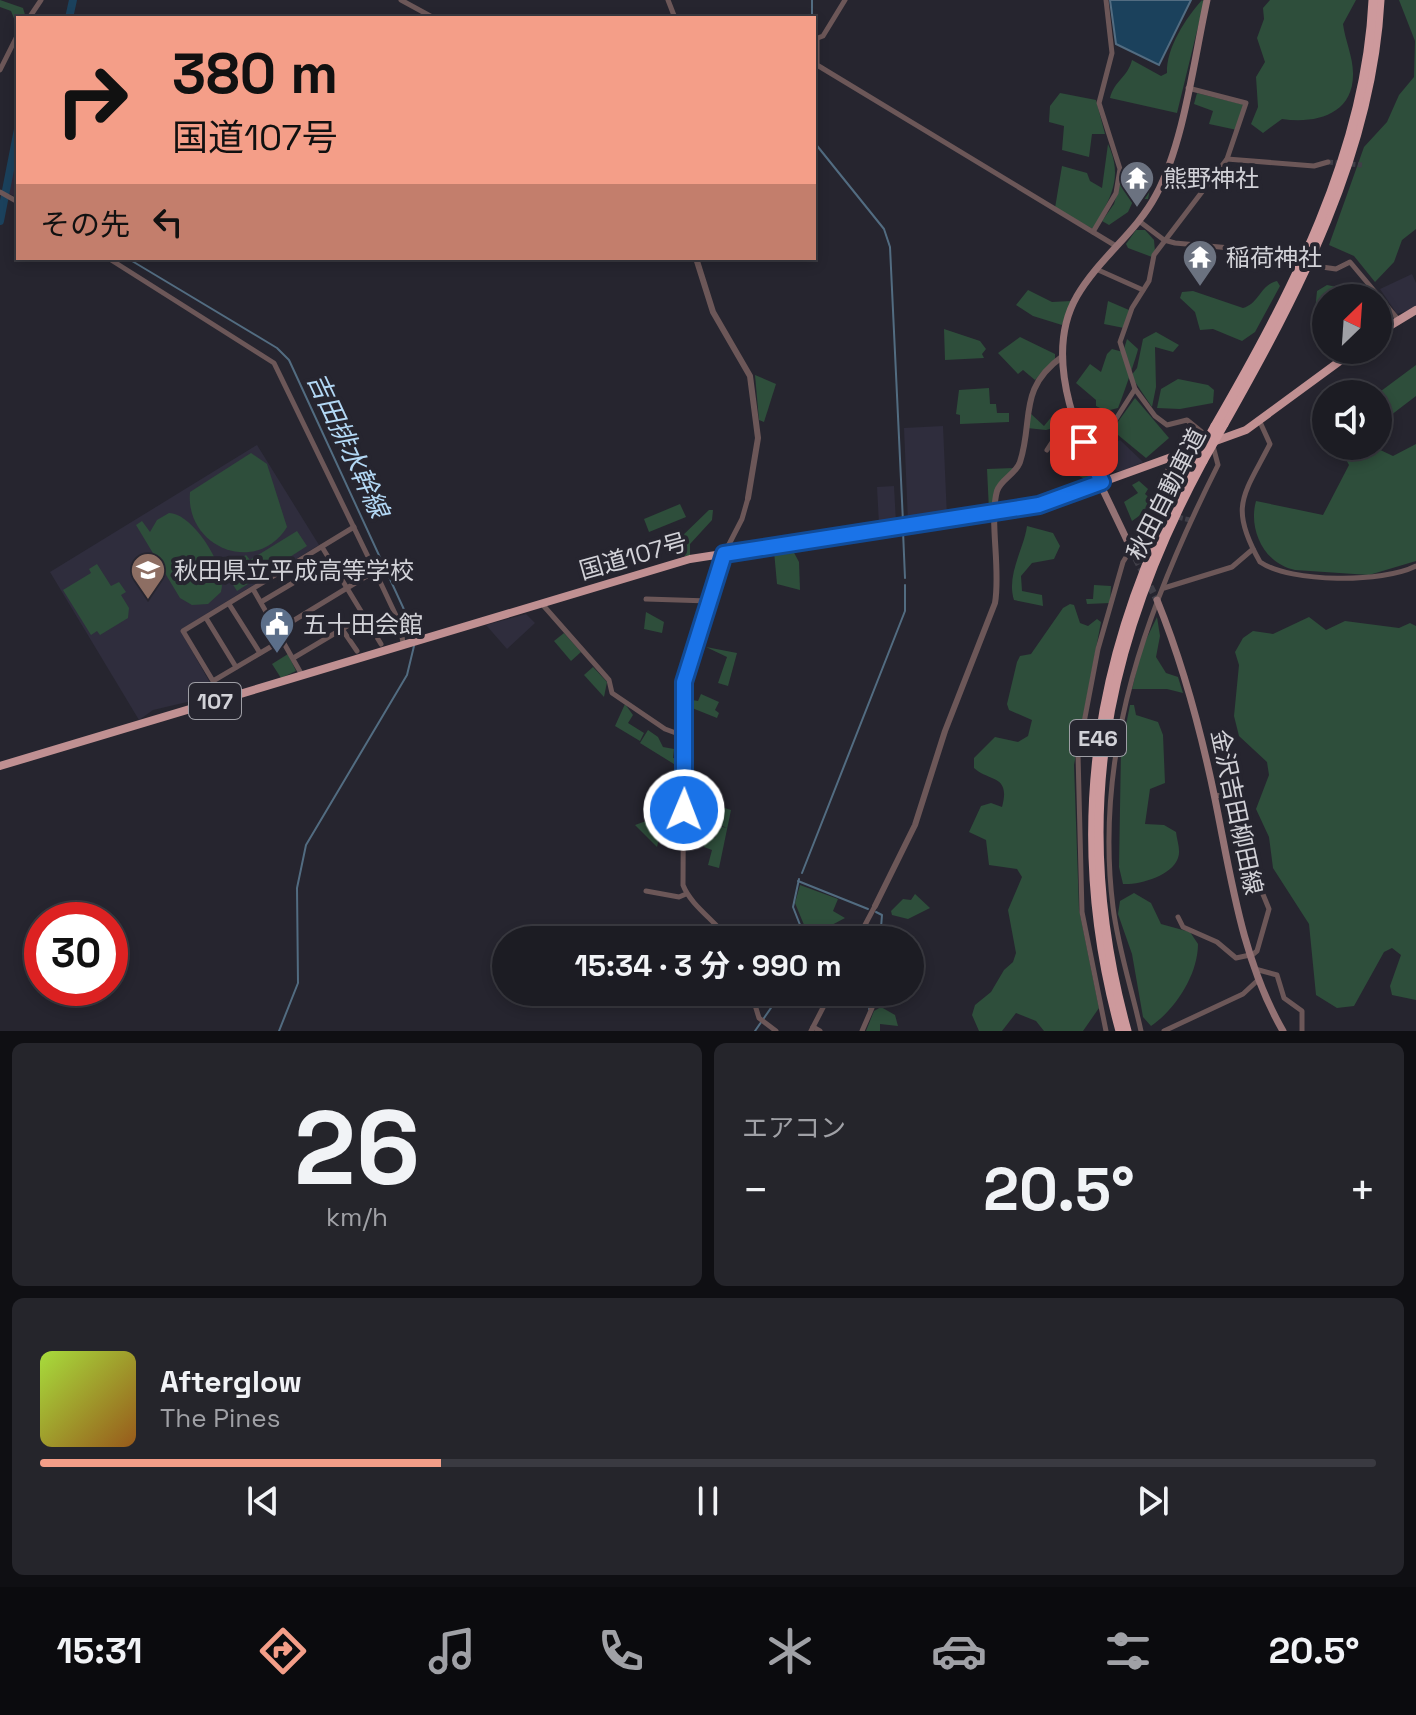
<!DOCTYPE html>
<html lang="ja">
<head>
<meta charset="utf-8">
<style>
  body { margin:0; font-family:"Space Grotesk","Noto Sans JP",sans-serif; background:#25252b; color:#f1f3f6; height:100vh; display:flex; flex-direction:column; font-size:30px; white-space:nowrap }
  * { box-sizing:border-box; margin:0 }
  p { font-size:26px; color:#a0a1a6 }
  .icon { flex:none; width:44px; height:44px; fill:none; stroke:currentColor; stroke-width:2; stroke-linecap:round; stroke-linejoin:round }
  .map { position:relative; height:1031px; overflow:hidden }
  .panel { display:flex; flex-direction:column; gap:12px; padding:12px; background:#0f0f13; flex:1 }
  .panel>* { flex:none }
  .guide { position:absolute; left:16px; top:16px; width:800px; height:244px; border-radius:0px; box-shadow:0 4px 12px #0003,0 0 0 2px #3a3a41; background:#f49e88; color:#111; overflow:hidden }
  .needle { width:52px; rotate:25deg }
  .controls { position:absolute; left:1312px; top:284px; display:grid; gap:16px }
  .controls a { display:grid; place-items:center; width:80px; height:80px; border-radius:50%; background:#1c1c23; box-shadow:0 4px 12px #0003,0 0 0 2px #3a3a41; font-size:40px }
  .speed { position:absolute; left:24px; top:902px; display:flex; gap:16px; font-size:40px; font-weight:700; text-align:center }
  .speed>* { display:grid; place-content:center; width:104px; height:104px; border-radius:50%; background:#1c1c23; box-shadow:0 4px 12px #0003,0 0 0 2px #3a3a41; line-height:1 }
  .speed .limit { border:12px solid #d22; background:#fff; color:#111 }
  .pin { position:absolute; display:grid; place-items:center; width:68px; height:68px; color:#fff; margin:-34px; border-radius:16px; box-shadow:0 4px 12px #0006 }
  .me { position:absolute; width:88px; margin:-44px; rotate:1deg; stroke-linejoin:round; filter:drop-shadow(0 0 6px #0008) }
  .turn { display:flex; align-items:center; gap:28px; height:168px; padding:0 24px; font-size:36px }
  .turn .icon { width:104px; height:104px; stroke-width:2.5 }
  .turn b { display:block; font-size:56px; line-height:68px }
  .then { display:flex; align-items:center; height:76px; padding:0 24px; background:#0003; gap:16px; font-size:30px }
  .big { font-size:60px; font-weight:700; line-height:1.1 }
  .panel .card { flex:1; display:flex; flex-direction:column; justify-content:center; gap:12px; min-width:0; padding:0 28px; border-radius:12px; background:#25252b }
  .panel .dial { align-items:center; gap:0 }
  .dial b { font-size:104px; line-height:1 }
  .song { display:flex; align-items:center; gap:24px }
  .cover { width:96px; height:96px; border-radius:12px; background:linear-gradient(135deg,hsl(80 70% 55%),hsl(30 70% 35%)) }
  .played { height:8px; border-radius:4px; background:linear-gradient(90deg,#f49e88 30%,#3a3a41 30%) }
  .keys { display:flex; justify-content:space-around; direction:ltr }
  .heat { display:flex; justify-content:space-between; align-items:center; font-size:44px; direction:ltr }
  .panel .tiles { flex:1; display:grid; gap:12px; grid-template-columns:1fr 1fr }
  .card:last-child { grid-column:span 2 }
  .trip { position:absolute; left:492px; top:926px; width:432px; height:80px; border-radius:40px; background:#1c1c23; box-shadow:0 4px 12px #0003,0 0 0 2px #3a3a41; font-weight:700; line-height:80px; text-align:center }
  .dock { display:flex; height:128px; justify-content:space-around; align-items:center; background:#0b0b0e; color:#a0a1a6 }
  .dock .icon { width:56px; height:56px }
  .dock .on { color:#f49e88 }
  .dock b { font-size:36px; color:#f1f3f6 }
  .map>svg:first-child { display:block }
  .built { fill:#2f2d3d }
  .industrial { fill:#322a3a }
  .green { fill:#2e4e3b }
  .water { fill:#1b415c; stroke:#526c81; stroke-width:2 }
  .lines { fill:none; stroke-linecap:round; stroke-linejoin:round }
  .stream { stroke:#526c81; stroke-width:2 }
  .river { stroke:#1b415c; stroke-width:8 }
  .minor-tunnel { stroke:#403f48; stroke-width:5; stroke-dasharray:5 2.5; stroke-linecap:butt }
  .secondary-tunnel { stroke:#403f48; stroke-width:7; stroke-dasharray:7 3.5; stroke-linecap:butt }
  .minor { stroke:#6c5758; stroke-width:5 }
  .tertiary { stroke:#6c5758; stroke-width:6 }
  .secondary { stroke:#947274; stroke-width:7 }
  .trunk { stroke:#c09092; stroke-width:8 }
  .motorway { stroke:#cd999c; stroke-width:9 }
  .minor-bridge { stroke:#6c5758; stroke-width:5 }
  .motorway-bridge { stroke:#cd999c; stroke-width:9 }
  .route-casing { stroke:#114b97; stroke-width:20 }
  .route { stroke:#1a73e8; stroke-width:14 }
  .labels { text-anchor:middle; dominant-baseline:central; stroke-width:8; stroke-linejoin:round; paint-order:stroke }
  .shield { fill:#26252f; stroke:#9e9ea5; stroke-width:2 }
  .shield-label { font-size:22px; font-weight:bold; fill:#d2d2d8 }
  .poi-label { font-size:24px; fill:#d2d2d8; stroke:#26252f; text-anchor:start }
  .street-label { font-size:24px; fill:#d2d2d8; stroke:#26252f }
  .water-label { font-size:26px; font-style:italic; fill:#b3d8f5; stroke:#26252f }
</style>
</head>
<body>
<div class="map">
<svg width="1416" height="1031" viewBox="0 0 1416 1031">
  <rect width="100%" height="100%" fill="#26252f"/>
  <g class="built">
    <path d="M1412,274l4,9v25l-19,6 -17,-25z"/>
    <path d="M943,426l4,91 -39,5 -4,-94z"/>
    <path d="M1120,440l23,22 -23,10 -17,-7 -5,-12z"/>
    <path d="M257,445l62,100 -139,85 37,65 -64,15 -14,10 -89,-148z"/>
    <path d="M894,486l2,37 -17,1 -2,-37z"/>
    <path d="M526,614l9,9 -28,26 -21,-24z"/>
  </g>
  <path class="industrial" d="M17,140h1v58l-10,-5z"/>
  <g class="green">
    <path d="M0,0l23,8 3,10h-8l-1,8 -6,-15 -11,-4z"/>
    <path d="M1202,0l2,2 -27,111 -67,-15c4,-17 18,-21 22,-38l29,16 6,-3c-1,-25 19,-55 35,-73z"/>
    <path d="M1270,0h86l-13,24c2,16 10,33 10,49 1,42 -38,51 -71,46l-19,14 -12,-9 7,-17 -2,-30 9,-15 -8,-24 7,-19 -1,-11z"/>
    <path d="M1399,0h17v229l-14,11 -8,22 -19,20 -21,-26 -25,-11 35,-98 23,-25 12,-27 15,-18 1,-36z"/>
    <path d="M1060,93l36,7 9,34h-13l-3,23 -27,-7 2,-24 -15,-4 1,-16z"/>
    <path d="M1197,93l48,12 -8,25 -28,-6 4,-13 -19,-7z"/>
    <path d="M1108,144c16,34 2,55 -15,85l-38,-21 7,-42 25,7 3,8 12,7z"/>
    <path d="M1137,163l16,11 -5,25h-14l-6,13 -19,13 -7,-4 12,-17 10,-35z"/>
    <path d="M1136,230h9l9,10 1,12 -3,5 -24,-9 -2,-4z"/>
    <path d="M1277,281l3,5 -25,46 -13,9 -29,-12 -13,1 -5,-18 -15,-14 2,-6 11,-1 50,17c16,-4 17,-23 34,-27z"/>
    <path d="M1327,285l15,3 8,10h-24v42l-13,-9 4,-40z"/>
    <path d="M1028,290l24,12 19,-1 -9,24 -29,-9 -17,-11z"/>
    <path d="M1108,301l21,9 -5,18 -20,-4z"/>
    <path d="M944,329l36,12 6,8 -4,5 2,4 -39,2z"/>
    <path d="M1156,332l23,13 -6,7 -18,-5 1,40 -4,20 -21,-31 6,-8 6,-29z"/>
    <path d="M1020,337l35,17v5l-20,21 -12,-10 -5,4 -20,-21z"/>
    <path d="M1127,339l11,10c0,3 -17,53 -20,59l-12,3 -10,-5v-6l-20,-17 14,-19 11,8 6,-18 5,-5 11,3z"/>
    <path d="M1416,365v31l-38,29 -1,-31z"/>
    <path d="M755,375l21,9 -12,38 -5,-2z"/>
    <path d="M1178,379l30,6 6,5 -1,13 -33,6 -23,-1 4,-19z"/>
    <path d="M989,388l1,16h6l1,9h12v9l-49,2v-9l-4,-1 3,-24z"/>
    <path d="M1135,398l34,40 -23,20 -34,-28z"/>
    <path d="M1030,413l14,13 9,-11 7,11 -14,4 -19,-2z"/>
    <path d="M1073,426l19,49 -2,7 -18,-10 -4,3 -16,-18 11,-24z"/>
    <path d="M1416,444v117l-47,14 -74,-5c-31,-6 -47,-41 -39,-69l67,14 26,-50 -10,-19h33l21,10z"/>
    <path d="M251,453l16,11 20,63c-30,49 -102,21 -97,-35z"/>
    <path d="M1014,468l-18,19 -1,23h-6l-2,-41z"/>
    <path d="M1139,481l9,8 -3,5 7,6 -6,11 -14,10 -8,-19 14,-9 -6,-8z"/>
    <path d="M680,504l6,13 -37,15 -5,-13z"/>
    <path d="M709,510h4l-1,10 -22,24v12h-5l-7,-16z"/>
    <path d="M169,513c24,0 60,57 52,79l-13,12 -16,1 -12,-7 -44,-73 6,-4 8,11 7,-12z"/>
    <path d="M1027,526l26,7 7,13 -6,13 -22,4 -11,13 1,15 20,4 1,11 -29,-6c-8,-25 10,-51 13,-74z"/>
    <path d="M297,531l10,15 -70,45 -14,-22 23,-14 4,5z"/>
    <path d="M792,549l7,13 1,28 -23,-6 -3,-33z"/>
    <path d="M97,564l14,22 8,-4 7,10 -5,3 8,13 -1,10 -28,17 -3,-4 -6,4 -28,-45 28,-17 -2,-4z"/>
    <path d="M1094,585l17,1 -1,17 -23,1 -1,-5h7z"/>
    <path d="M1070,604l4,1 6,18 8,3 9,-7 4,3 -27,143 5,144 20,99 -16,23h-39l-8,-10 -20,-8 -14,18h-23l-7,-16 3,-10 16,-13 13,-22 9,-8 3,-9 -8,-43 14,-33 -5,-8 -28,-4 -3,-25 -17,-8 12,-26 10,-3 11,4c9,-33 -13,-25 -28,-39v-10l21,-21 23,5 10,-6 4,-16 -23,-10 -2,-6 10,-42 3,-6 11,-2 32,-46z"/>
    <path d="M646,612l18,10 -2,11 -18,-4z"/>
    <path d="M1157,617l3,19 -4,21 10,16 12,4 5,16 -16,-4h-35l10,-41z"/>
    <path d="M1309,617l17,13 19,-9 54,7 11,-5 6,3v374l-24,-5 -2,-9 11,-31 -9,-7 -8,4 -30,54 -17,2 -21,-13 -7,-71 -36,-56 -4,-31 -13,-28 13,-34 -2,-13 -28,-26 -5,-20 5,-51 -4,-13 8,-14 10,-7 20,3z"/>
    <path d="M564,633l17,19 -10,9 -17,-20z"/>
    <path d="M706,647l31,6 -9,33 -10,-3 9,-26z"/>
    <path d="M288,654l8,17 -15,7 -9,-14z"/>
    <path d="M593,667l14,15 -3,15 -20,-22z"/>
    <path d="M701,694l18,8 -4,8 4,3 -2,5 -30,-12v-7l11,2z"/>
    <path d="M625,704l8,11 -5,8 16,10 -4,8 -25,-15z"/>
    <path d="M1130,705h4l2,10 22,7 5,13 2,48 -15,6 -5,35 19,1 12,7c1,9 5,18 2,26 -6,18 -39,27 -55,26l-4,-17 2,-117z"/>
    <path d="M648,730l10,7 5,10 11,2 -1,9 10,1 -1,10 -42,-26z"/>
    <path d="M687,796l44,14 -12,58 -11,-3 4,-15 -8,-3 3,-11 8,2 3,-12 9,2 -26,-11 1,-5 -10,-5 1,-5 -6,-2z"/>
    <path d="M664,806l2,2 -9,39 -22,-22 11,-4z"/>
    <path d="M800,885l38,14 -5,12 12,7 -36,19 -14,-34z"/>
    <path d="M1134,893l17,10 10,21 29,8 8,12c0,30 -22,65 -47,82l-8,-9 -11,-63 -14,-40 2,-13z"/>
    <path d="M915,894l15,14 -22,11 -16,-4 -1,-4 12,-12 8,1z"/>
    <path d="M881,1007l14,8 3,11 -18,-2v7h-14l8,-20z"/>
  </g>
  <path class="water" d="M1110,0h81l-32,65 -43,-21z"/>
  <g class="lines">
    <g class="stream">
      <path d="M812,18v-18"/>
      <path d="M814,142l70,87 6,18 13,275"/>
      <path d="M127,258l150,90 12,12 124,269 1,10"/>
      <path d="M903,531l2,47"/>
      <path d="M802,873l103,-262v-26"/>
      <path d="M799,879l-6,28 13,33"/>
      <path d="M798,881l70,28"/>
      <path d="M876,912l6,3 -2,25"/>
      <path d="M869,1009l9,-17"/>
      <path d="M279,1031l19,-48 -1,-95 9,-43 101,-170 7,-29"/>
      <path d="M755,1031l27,-39"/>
    </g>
    <g class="river">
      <path d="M69,18l4,-18"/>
      <path d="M0,221l18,-92"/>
    </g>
    <g class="minor-tunnel">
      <path d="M1328,162l34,3"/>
      <path d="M1156,512l34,8"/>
    </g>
    <path class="secondary-tunnel" d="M1131,549l26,51"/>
    <g class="minor">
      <path d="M401,0l33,18"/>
      <path d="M668,0l7,18"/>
      <path d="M29,18l12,-18"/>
      <path d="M815,39l8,-3 22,-36"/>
      <path d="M817,39v26l299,181"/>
      <path d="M0,70l18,-36"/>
      <path d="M1188,88l58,15 -19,56 -73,96 -5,26 -17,27 -12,34 15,47 20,27 12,9 20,-5 21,17"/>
      <path d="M1227,159l87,7 14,-4"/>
      <path d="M0,192l18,10"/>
      <path d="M1139,221l25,19 11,3 112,10"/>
      <path d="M1093,232l23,-39 4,-24 -21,-66 13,-50 -6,-53"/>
      <path d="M108,258l166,105 101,208 25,53 3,19"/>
      <path d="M1322,267l14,2 14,-7 47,56"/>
      <path d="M1096,269l47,21"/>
      <path d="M1260,422l10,22c-26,51 -42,62 -10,118 31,21 123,21 156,4"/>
      <path d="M1047,450l13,-20 15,-8"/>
      <path d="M1091,458l44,-69"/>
      <path d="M1156,512l-4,-7 22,-49"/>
      <path d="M322,547l59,97"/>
      <path d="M1164,588l68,-21 21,-18"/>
      <path d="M253,589l49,86"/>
      <path d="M646,599l63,2"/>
      <path d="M261,602l69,-41"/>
      <path d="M229,604l31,49"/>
      <path d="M542,604l67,76 3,13 53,36 19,7"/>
      <path d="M206,618l30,49"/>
      <path d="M342,629l15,22"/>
      <path d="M278,630l97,-59"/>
      <path d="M284,639l-71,42 -30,-50 171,-104"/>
      <path d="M295,657l69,-41"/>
      <path d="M1214,795l9,1 29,44 8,47 9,22 -12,42 -6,5"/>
      <path d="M646,891l33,6 7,-3"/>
      <path d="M1178,917l5,10 34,15 19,16 14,-3"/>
      <path d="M729,940c-13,-19 -38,-34 -46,-55l1,-203 40,-128 18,-35 6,-21"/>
      <path d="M857,940l18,-34"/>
      <path d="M1255,969l22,6 7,23 18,13v20"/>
      <path d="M751,992l8,26 17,13"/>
      <path d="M813,1027l7,4"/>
      <path d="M811,1031l20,-39"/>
      <path d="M862,1031l10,-23"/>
      <path d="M1106,1031l-24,-119 -4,-158 20,-105 25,-87 8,-13"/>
      <path d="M1141,1031c-9,-41 -23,-83 -28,-124 -20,-158 36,-305 105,-442l-5,-19"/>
      <path d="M1164,1031l79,-37 15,-14"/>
    </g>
    <g class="tertiary">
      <path d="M696,258l17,54 37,64 8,62 -10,60"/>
      <path d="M875,906l40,-81 30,-94 50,-128c6,-34 -6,-82 2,-112 4,-12 19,-17 23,-29 14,-43 -3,-73 43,-106"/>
    </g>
    <g class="secondary">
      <path d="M1131,549c-31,-70 -98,-177 -54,-253 22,-38 59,-63 79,-101 28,-52 38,-136 51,-195"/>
      <path d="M1157,600c26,64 44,131 58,199 16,78 27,161 68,232"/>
    </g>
    <g class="trunk">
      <path d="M1378,333l38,-23"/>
      <path d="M0,766l690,-207 349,-54 207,-75 109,-80"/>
    </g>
    <g class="motorway">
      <path d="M1224,424c74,-131 148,-270 156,-424"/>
      <path d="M1215,426c75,-130 151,-273 158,-426"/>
      <path d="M1120,1031c-56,-203 -24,-388 76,-571"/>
      <path d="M1127,1031c-57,-207 -25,-383 76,-570"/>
    </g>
    <path class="minor-bridge" d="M1287,253l35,14"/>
    <g class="motorway-bridge">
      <path d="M1196,460l19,-34"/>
      <path d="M1203,461l21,-37"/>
    </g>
  </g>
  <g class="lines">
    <g class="route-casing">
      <path id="route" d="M684,810v-128l40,-128 315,-49 63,-23 -18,-40"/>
    </g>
    <use href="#route" class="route"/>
  </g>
  <defs>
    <g id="temple-pin" transform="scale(1.8)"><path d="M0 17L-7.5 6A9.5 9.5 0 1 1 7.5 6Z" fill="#6b7280" stroke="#26252f"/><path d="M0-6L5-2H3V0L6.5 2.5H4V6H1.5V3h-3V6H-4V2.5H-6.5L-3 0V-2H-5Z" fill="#fff"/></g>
    <g id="school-pin" transform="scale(1.8)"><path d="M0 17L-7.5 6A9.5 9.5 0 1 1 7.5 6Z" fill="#8d6e63" stroke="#26252f"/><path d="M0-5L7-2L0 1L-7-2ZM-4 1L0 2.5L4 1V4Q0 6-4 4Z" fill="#fff"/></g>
    <g id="civic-pin" transform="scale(1.8)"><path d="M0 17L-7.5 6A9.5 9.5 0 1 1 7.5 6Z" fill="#5c6f8a" stroke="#26252f"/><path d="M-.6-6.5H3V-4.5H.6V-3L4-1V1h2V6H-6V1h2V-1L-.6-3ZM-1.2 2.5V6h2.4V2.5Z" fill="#fff"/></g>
  </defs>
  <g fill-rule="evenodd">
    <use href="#temple-pin" x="1137" y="178"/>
    <use href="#temple-pin" x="1200" y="257"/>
    <use href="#school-pin" x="148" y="570"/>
    <use href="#civic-pin" x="277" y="624"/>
  </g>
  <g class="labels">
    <g class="shield">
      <rect x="189" y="683" width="52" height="36" rx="6"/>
      <rect x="1070" y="720" width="56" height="36" rx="6"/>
    </g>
    <g class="shield-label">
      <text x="215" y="701">107</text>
      <text x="1098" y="738">E46</text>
    </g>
    <g class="poi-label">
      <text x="1163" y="178">熊野神社</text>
      <text x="1226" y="257">稲荷神社</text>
      <text x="174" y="570">秋田県立平成高等学校</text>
      <text x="303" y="624">五十田会館</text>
    </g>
    <g class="street-label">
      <text transform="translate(1166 494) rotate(-63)">秋田自動車道</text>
      <text transform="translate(633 556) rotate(-16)">国道107号</text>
      <text transform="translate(1237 812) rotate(78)">金沢吉田柳田線</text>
    </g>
    <g class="water-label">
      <text transform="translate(348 445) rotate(65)">吉田排水幹線</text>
    </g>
  </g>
</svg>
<div class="controls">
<a><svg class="needle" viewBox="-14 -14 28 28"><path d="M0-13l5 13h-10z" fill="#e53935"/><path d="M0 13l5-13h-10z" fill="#a0a1a6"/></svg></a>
<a><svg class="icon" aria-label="sound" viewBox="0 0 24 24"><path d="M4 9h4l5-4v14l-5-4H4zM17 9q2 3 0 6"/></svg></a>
</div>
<div class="speed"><div class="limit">30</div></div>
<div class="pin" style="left:1084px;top:442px;background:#d93025"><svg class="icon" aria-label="arrive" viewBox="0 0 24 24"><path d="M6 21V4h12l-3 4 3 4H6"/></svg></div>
<svg class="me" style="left:684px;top:810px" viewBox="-20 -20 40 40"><circle r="17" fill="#1a73e8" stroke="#fff" stroke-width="3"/><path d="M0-11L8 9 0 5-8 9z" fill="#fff"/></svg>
<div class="trip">15:34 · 3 分 · 990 m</div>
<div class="guide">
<div class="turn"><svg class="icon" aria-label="right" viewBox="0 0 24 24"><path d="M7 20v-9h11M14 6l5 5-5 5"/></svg><div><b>380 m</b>国道107号</div></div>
<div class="then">その先<svg class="icon" aria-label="left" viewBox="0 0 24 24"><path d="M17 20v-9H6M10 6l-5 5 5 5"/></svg></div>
</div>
</div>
<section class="panel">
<div class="tiles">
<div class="card dial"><b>26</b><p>km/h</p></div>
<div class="card"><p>エアコン</p>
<div class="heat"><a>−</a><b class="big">20.5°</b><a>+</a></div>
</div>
<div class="card">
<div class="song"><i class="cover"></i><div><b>Afterglow</b><p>The Pines</p></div></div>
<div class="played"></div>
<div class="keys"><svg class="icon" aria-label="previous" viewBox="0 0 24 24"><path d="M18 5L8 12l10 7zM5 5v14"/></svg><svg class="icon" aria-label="pause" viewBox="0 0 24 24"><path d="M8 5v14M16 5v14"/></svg><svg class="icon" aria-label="next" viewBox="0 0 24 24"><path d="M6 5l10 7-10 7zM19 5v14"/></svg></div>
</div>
</div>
</section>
<nav class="dock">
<b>15:31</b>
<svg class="icon on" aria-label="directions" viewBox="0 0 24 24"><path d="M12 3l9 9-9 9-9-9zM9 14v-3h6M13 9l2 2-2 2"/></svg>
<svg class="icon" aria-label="music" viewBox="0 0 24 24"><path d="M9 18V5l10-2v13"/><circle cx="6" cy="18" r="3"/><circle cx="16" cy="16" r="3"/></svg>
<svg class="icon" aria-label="phone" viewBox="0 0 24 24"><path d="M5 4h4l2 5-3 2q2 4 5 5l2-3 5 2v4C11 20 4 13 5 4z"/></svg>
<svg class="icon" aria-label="climate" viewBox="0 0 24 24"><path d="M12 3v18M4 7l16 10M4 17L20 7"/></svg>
<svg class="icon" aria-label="car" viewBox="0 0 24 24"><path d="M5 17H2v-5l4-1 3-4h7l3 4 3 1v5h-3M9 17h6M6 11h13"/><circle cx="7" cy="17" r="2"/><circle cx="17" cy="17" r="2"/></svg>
<svg class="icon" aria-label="filters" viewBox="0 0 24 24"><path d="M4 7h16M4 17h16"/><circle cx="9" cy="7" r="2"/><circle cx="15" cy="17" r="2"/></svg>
<b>20.5°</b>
</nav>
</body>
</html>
